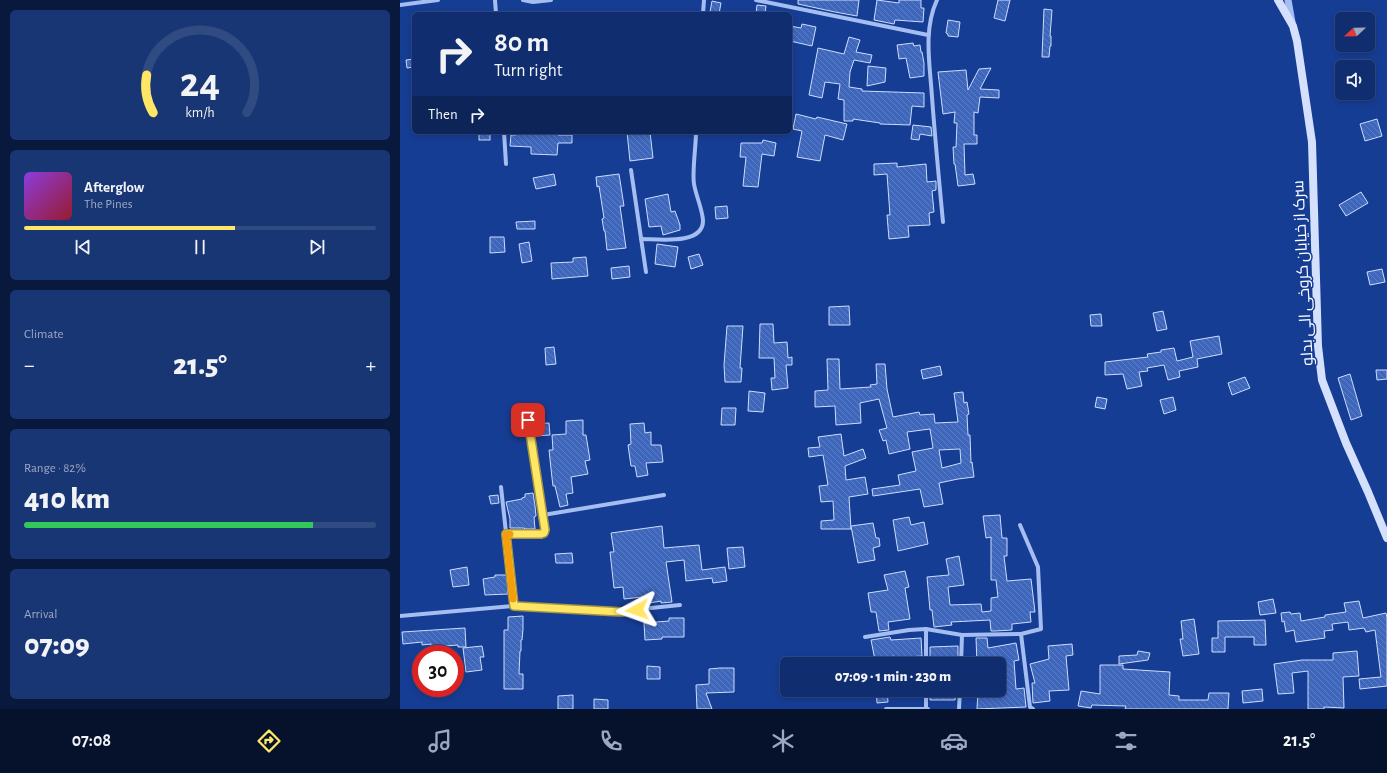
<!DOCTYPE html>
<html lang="en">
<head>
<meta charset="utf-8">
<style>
  body { margin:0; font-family:"Alegreya Sans",Cairo,sans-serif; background:#193674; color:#f1f3f6; height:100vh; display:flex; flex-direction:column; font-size:15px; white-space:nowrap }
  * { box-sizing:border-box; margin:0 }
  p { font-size:13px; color:#9ca8c3 }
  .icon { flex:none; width:22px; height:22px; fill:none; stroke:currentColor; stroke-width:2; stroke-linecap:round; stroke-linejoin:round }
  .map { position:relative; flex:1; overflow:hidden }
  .drawer { display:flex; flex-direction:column; gap:10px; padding:10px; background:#09193d; width:400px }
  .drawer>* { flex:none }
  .top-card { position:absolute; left:12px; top:12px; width:380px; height:122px; border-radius:6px; box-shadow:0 2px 6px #0003,0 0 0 1px #304a82; background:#102e6f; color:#f1f3f6; overflow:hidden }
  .needle { width:26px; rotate:248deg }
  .controls { position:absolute; left:935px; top:12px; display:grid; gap:8px }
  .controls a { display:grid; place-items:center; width:40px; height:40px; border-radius:6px; background:#102e6f; box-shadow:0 2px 6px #0003,0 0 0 1px #304a82; font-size:20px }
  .speed { position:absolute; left:12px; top:645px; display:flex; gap:8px; font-size:20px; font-weight:700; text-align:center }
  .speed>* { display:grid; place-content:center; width:52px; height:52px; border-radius:50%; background:#102e6f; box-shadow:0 2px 6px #0003,0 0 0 1px #304a82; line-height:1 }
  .speed .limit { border:6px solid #d22; background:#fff; color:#111 }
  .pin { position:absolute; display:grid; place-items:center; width:34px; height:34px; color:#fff; margin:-17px; border-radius:8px; box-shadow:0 2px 6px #0006 }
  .me { position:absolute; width:44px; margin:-22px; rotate:266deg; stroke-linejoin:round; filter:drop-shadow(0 0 3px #0008) }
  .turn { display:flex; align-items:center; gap:14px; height:84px; padding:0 16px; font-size:18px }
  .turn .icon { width:52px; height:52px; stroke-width:2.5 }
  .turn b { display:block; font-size:28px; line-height:34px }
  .then { display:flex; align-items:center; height:38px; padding:0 16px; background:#0003; gap:8px; font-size:15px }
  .big { font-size:30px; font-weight:800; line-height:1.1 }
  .drawer .tile { flex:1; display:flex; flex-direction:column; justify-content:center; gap:6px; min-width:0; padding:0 14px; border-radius:6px; background:#193674 }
  .drawer .dial { align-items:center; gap:0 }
  .dial svg { height:104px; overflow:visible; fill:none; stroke:#304a82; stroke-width:7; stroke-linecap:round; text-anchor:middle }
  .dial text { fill:#f1f3f6; stroke:none }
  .song { display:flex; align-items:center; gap:12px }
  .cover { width:48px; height:48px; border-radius:6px; background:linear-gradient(135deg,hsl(270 70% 55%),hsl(350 70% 35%)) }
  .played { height:4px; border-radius:2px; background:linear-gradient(90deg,#ffe665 60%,#304a82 60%) }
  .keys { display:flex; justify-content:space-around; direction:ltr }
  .heat { display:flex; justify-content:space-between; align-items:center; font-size:22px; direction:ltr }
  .charge { height:6px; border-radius:3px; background:linear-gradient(90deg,#34c759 82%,#304a82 0) }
  .trip { position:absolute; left:380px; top:657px; width:226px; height:40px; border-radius:6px; background:#102e6f; box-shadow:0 2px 6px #0003,0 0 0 1px #304a82; font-weight:800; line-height:40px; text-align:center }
  .tab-bar { display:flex; height:64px; justify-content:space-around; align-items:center; background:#06122c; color:#9ca8c3 }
  .tab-bar .icon { width:28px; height:28px }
  .tab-bar .on { color:#ffe665 }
  .tab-bar b { font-size:18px; color:#f1f3f6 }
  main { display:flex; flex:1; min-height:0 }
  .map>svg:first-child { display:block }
  .building { fill:url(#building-back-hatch); stroke:#ccdcfc; fill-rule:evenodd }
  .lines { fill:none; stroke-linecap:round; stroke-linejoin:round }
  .minor { stroke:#a5bef1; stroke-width:4 }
  .tertiary { stroke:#a5bef1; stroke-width:7 }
  .secondary { stroke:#d4e0fc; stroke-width:8 }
  .route-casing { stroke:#a69642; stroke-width:10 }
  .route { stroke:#ffe665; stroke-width:7 }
  .slow { stroke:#f59e0b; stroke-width:7 }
  .labels { text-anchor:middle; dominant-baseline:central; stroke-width:3; stroke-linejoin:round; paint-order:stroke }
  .street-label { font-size:16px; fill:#fff; stroke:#163d94 }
</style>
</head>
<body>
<main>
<section class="drawer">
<div class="tile dial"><svg viewBox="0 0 100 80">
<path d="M14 69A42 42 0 1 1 86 69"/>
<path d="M14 69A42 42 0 0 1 9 40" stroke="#ffe665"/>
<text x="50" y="56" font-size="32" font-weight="700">24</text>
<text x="50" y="72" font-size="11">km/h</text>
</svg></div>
<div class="tile">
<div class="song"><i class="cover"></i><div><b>Afterglow</b><p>The Pines</p></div></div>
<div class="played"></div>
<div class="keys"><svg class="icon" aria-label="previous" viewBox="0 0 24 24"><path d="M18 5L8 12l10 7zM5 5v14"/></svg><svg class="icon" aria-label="pause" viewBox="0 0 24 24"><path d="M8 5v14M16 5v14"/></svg><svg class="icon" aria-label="next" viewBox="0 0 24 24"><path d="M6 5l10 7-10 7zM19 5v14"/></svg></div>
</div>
<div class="tile"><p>Climate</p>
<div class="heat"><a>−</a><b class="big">21.5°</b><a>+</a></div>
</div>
<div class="tile"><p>Range · 82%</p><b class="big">410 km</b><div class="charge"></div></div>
<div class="tile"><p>Arrival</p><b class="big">07:09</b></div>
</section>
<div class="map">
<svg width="987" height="709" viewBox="0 0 987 709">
  <defs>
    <pattern id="building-back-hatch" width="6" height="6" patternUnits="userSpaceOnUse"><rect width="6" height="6" fill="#3e66bb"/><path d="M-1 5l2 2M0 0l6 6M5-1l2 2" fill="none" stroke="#5b7dc5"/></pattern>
  </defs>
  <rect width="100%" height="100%" fill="#163d94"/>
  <g class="building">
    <path d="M398,0h61l-2,16 -22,-4 -37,-8z"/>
    <path d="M477,0l22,3v-3h22v8h3l-1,14 -28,-2 -1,4 -20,-4z"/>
    <path d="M598,0h12l-5,21 -11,-3z"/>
    <path d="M312,1l9,2 -2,11 -9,-2z"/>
    <path d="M357,5l9,1 -1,8h-9z"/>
    <path d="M644,9l8,1 -2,26h1v10h-1l-1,11h-7z"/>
    <path d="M548,20l12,2 -2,15 -10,-1v-2l-2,-1z"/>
    <path d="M402,24l14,3 -4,19 -22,-5v-15l11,2z"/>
    <path d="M449,37l11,3 -4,12 16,3 -2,8 -16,-3 -4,12 -1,15 13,2v2l62,2v14l-12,-1 -2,19 -30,-1v-1l-27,-4v2h-9v-21l-6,-1 2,-15 -15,-2 -3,16 -13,-3 9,-47 26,6z"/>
    <path d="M513,43l1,3 6,-1 1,7h1l2,11v13l-14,2 -4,-20 -7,1 -2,-14z"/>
    <path d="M14,59v8l-7,1 -1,-8z"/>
    <path d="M468,66l18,2 -1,14 -18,4z"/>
    <path d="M591,68l-11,21 19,1v8l-19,-1 -2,16 -4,-1v23h3v9h-13l1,31 8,-1 2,10 -17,2 -3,-22h-1l-1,-17h3l1,-24h-3l1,-11 -12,2 -5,-42 28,-2 2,20 11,-21z"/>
    <path d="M396,114l20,5 1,-2 30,7 -4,16 -18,-5 -5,26 -23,-4 5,-26 -9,-2z"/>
    <path d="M977,119l5,17 -17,5 -5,-17z"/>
    <path d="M513,125l18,2 1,9 -12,-2 -1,6 -8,-1z"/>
    <rect x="79" y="132" width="11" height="8"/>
    <path d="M125,132h33v3h14v8h-14l-1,12 -26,-1v-7l-21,-1 1,-11h5v-2h9z"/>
    <path d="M227,132h23l3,26 -23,3z"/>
    <path d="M363,140l13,3 -2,13 -12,-2 -4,33 -15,-1 3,-29h-6l1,-14h21z"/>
    <path d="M497,163v4l29,-3 1,18 9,-1v9l-4,1 2,21 -5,1 1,12 -22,1 1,11 -20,2 -2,-24h3l-3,-41 -13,1v-11z"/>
    <path d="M154,174l2,11 -20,4 -3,-11z"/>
    <path d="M219,174l5,32h-4l6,42 -19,2 -2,-19h-1l-2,-12 2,-1 -5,-32 -2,1 -1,-10z"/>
    <path d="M961,192l7,11 -22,13 -7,-11z"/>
    <path d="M268,194l3,18 4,-1 5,14v5l-17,5 -2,-9 -12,1 -4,-28z"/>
    <path d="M327,206l1,12 -12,1 -1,-12z"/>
    <path d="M135,221v8h-18l-1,-7z"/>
    <path d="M90,237h14l1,15 -15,1z"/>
    <path d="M129,242l3,19 -10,2 -3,-19z"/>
    <path d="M257,244l21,3 -3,20 -20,-3z"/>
    <path d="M299,254l4,11 -12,4 -3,-12z"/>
    <path d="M186,257l2,19 -36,3 -1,-16 22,-1v-4z"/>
    <path d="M229,266l1,11 -18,2 -1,-11z"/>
    <path d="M982,269l3,13 -15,3 -3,-13z"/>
    <path d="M449,306l1,19h-21v-18z"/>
    <path d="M763,311l4,18 -10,2 -4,-18z"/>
    <path d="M701,314l1,12h-11l-1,-11z"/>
    <path d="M360,324h13l1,19 13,-1 1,16 4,-1v8h-6l2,23 -16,2 -1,-12h4l-1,-20h-15z"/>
    <path d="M327,326h16l-3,42h2l-1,14h-16l-1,-17z"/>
    <path d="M819,336l3,18 -25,5 1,8 -19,4 1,6 -12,3 -4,-15 -17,3 1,3 -9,1 3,14 -15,3 -4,-15 -18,1v-13l43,-5 -1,-3 14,-2v-2l13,-2 3,13 16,-4 -3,-16z"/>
    <path d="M154,347l2,17 -10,1 -1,-17z"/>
    <path d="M427,359h12l1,30 31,-2 -1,-2 7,-1 -1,-20h9l2,25 6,28 26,-5 1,3 14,-1 1,9 23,-1 -4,-29 9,-1 1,11 3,-1 2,12 -2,1 1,20h2l1,28 1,-1 2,15 -16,2 -19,4 4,21 -19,3 -4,-18 -47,7 -1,-7 28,-4 -2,-10 18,-4 -4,-19 21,-4 -3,-19 -23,3 3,17 -21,5 -3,-14 -3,1 -4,-11 8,-2 -8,-29 -19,4 1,20 -25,2 -1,-19 -20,1v-16l13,-1zM560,449l1,14 -19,5 -3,-18z"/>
    <path d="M540,366l2,9 -19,4 -2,-9z"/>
    <path d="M976,370h11v9l-10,1z"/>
    <path d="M950,374l12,42 -11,4 -13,-42z"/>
    <path d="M845,377l5,11 -18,7 -4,-12z"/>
    <path d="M349,391l16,2 -2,19 -15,-1z"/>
    <path d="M697,397l10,2 -2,10 -10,-2z"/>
    <path d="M773,397l3,13 -12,4 -4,-14z"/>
    <path d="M322,408h14l-1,17h-14z"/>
    <path d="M183,420v15h3l4,25 -5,1 3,13 -17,3 2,16 -7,1 2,11 -8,2 -5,-21h-2l-1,-8 -3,-28h4l-1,-15 14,-1v-13z"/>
    <path d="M149,423l1,12 -14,1 -1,-12z"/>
    <path d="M244,423l1,10 6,-1v13h10l2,17 -17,1 2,12 -11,2 -2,-11h-4l-3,-21 3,-1 -1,-20z"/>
    <path d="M441,434l3,22 19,-7 3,9 -21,8 1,14 19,-3 3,17 -19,3 2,32h-30v-8l13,-1 -1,-19 -12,1 -2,-16 9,-1 -5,-30 -14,2 -1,-9 12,-1 -2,-10z"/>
    <path d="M133,493l2,13 1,10 -2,1 1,12h-10l-1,-1h-14v-9l-4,-17 16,-3v-1l3,-1v-3z"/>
    <path d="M98,495l1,8 -8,1 -2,-8z"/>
    <path d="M600,515l2,23h5v18h-3l3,25 24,-2 4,33h-5l1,10 -19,2v6l-17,1h-4l-1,-11 -39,2 1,3 -18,2 -2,-17h-2l-3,-33 22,-2 -3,-16 13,-3 5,29 -16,2 2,18 31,-1 1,8 9,-1v-13l7,-1 -2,-17h-5v-43l-5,1 -3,-22z"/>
    <path d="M509,517l2,8 13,-3 4,22 -30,7 -5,-31z"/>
    <path d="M473,523l3,15h3l1,8 -7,2 2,12 -17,3 -7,-37z"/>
    <path d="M262,526l2,22 35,-3 3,25 23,-3 2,14 -14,2 -1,-5 -26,3 -2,-21 -18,2 6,40 -11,1v-2l-17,3 -1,-7 -19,2 -1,-12 -9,1 -4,-36h4l-3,-19z"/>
    <path d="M343,547l2,20 -16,2 -2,-21z"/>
    <path d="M172,553l1,10h-17l-1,-9z"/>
    <path d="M67,567l2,18 -16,2 -3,-17z"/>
    <path d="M505,571l4,16 -4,1 5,31 -22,3 1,8 -10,1 -3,-19h-5l-3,-19 20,-3 -4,-15z"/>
    <path d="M95,575h12l1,19 -23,1 -2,-16 12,-2z"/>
    <path d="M873,599l3,14 -16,2 -2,-13z"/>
    <path d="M959,601l4,17 23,-5 1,5v68l-27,3 -1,-10 22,-2 -6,-47 -9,2 -2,-4 -15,2 -1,-8 -16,2 1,6 -9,1 1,7 -29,4 -2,-12 -8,2 -2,-11 -2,1 -1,-9 9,-1 1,2 9,-1 1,8 24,-4v-2l21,-3 -2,-9z"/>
    <path d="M123,616v13l-1,11h-1v11h-1l-1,23h4v15h-19v-59h4v-13z"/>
    <path d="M269,618h15v19h-22v2l-17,1 -1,-17 25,-2z"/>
    <path d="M794,619l5,35 -16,2 -3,-17h3l-2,-18z"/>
    <path d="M865,620l1,25h-12v-8h-29v15h-13v-14h6v-17z"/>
    <path d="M65,628l1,19h-8v-2l-27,2v-3l-9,1v-3l-19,2 -1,-12z"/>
    <path d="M490,637l1,3 30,-2 1,18 -14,1 1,7h-14l-1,-8 -19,4 -4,-20z"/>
    <path d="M576,638h11l1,10 28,-5 3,17 -5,1 2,28 8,-1 2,19 -49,2 1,-19h21v-6h4l-2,-20h-24z"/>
    <path d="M672,644l1,11 -7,1 3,34 -20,1 1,10 -17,2 -1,-20h3l-5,-19 19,-5 -1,-13z"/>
    <path d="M82,646l2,11h-4l2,13 -16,2 -3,-24z"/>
    <path d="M558,646v18h-28v-17z"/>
    <path d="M738,651l12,2 -2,7 -29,4v-8l18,-1z"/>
    <path d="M957,651l2,25 -16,1 1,31 -20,-1v2h-16v-38l-16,2 2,20 -16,1 -4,-30 28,-4h31v-7z"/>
    <path d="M700,665h23v4l47,3 -1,23 10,1v4h29l1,-7h20l-1,16h-103l1,-3 -34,-1 -1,3 -13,-2 3,-15 19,3z"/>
    <path d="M247,666l13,1v12h-13z"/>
    <path d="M320,668h14v24l-28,1 6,16h-15l-1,-24 13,-1v-15z"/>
    <path d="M862,689l1,12 -20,2 -1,-12z"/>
    <path d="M476,690h11l1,12 -11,1z"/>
    <path d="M530,690h26l-1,10h-25z"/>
    <path d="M173,695v14h-15v-13z"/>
    <path d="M194,699l14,1v9h-14z"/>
  </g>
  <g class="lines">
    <g class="minor">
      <path d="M95,0l1,14"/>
      <path d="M123,0l10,2 18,-2"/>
      <path d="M356,0l172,35"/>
      <path d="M537,0c-14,30 -7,65 -5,97 3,41 7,83 11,125"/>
      <path d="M0,5l38,-5"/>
      <path d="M303,14l1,-14"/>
      <path d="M104,132l2,32"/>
      <path d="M231,170l15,102"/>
      <path d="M241,239c16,0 63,7 62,-19 -1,-12 -7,-24 -9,-36 -2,-12 2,-38 2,-52"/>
      <path d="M101,487l13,119"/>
      <path d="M143,515l121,-20"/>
      <path d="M620,525l18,42 3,62 -20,5 9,73 3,2"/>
      <path d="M106,534h35l4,-4 -17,-110"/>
      <path d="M0,616l114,-10 108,5 58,-6"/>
      <path d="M465,637l44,-7 17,-1 36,6 59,-1"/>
      <path d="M526,664v-35"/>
      <path d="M561,664l1,-29"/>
      <path d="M526,708v-18"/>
      <path d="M486,709h42"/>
      <path d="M559,709l1,-19"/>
    </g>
    <path class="tertiary" d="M888,0l4,22"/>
    <path class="secondary" d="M878,0l15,26 4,15 15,101 6,204 4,34 24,63 22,49 19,46"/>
  </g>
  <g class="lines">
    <g class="route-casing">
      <path id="route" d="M128,420l17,110 -1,3 -3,1h-35l8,72 108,6 15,-2"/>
    </g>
    <use href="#route" class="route"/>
    <path class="slow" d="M110,534h-4l7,65"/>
  </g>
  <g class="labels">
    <g class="street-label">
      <text transform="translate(903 273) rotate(-93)">سرک از خیابان کروخی الی بدلو</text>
    </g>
  </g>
</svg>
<div class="controls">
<a><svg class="needle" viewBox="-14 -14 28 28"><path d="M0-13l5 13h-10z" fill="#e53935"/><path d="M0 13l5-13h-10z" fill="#9ca8c3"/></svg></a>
<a><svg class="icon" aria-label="sound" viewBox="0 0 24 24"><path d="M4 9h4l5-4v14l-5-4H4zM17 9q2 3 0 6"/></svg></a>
</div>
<div class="speed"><div class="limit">30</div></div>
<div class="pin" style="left:128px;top:420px;background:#d93025"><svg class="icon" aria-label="arrive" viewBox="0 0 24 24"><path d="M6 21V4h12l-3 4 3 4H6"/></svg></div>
<svg class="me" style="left:237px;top:610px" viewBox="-20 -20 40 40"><path d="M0-17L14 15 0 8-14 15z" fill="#ffe665" stroke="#fff" stroke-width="4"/></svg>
<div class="trip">07:09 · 1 min · 230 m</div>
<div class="top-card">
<div class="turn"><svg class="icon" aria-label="right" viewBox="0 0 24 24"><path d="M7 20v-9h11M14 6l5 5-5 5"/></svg><div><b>80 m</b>Turn right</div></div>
<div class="then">Then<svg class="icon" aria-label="right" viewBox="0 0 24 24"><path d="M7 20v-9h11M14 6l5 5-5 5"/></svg></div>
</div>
</div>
</main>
<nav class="tab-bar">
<b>07:08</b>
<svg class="icon on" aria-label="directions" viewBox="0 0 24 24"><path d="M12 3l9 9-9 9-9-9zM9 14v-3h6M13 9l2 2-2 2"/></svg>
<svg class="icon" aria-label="music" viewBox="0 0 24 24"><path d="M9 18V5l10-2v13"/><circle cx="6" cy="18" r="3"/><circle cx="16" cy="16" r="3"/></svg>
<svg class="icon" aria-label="phone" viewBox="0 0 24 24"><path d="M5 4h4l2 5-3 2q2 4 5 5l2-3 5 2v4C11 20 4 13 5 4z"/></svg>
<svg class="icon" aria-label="climate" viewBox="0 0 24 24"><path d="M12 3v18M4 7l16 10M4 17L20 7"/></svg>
<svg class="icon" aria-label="car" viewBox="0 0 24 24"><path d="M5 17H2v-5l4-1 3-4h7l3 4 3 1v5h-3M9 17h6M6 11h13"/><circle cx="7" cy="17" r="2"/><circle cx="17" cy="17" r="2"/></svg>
<svg class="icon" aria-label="filters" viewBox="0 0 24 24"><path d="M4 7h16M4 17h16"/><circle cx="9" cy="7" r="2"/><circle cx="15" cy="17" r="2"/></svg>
<b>21.5°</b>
</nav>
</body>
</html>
